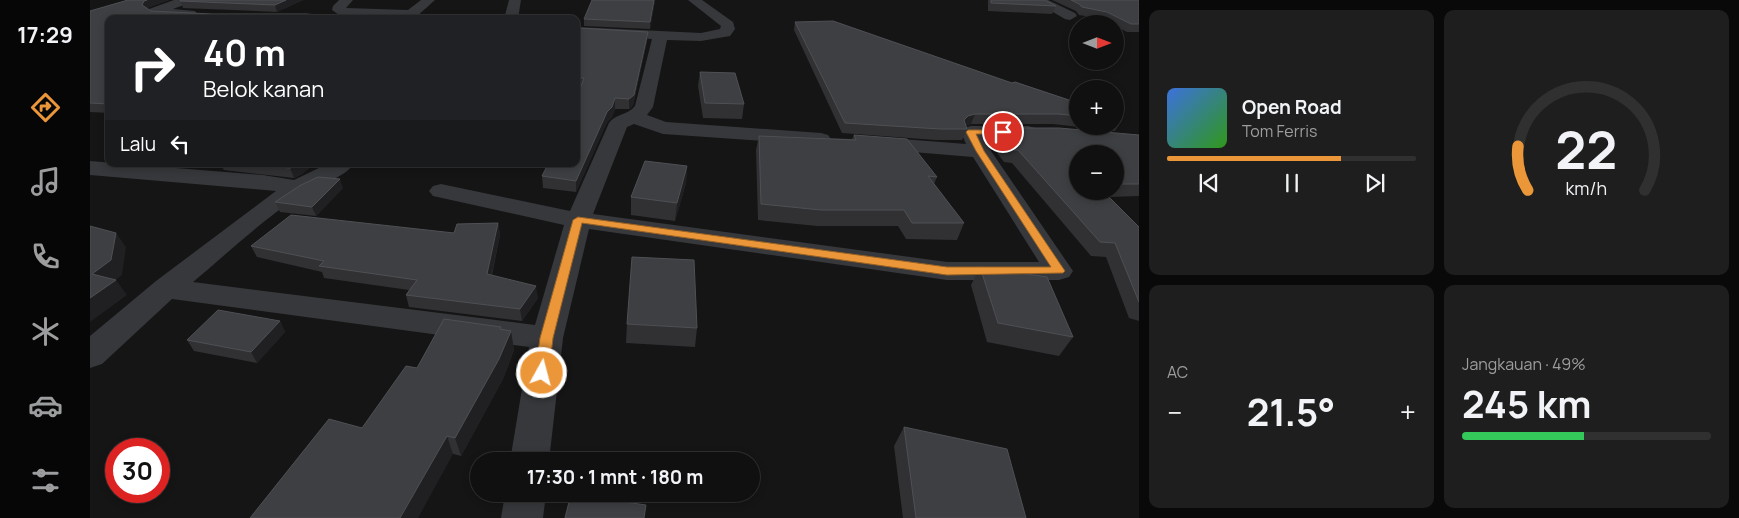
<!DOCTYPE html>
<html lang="id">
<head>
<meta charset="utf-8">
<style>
  body { margin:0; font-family:Manrope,sans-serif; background:#1e1e1e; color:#f1f3f6; height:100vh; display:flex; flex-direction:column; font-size:19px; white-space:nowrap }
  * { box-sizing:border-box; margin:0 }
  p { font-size:16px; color:#9c9d9f }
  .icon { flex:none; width:28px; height:28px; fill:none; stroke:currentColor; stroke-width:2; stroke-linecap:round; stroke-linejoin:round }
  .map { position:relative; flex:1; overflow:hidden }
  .sheet { display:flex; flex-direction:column; gap:10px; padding:10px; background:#090909; width:600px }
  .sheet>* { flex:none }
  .hud { position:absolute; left:15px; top:15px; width:475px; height:152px; border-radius:10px; box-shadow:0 2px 8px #0003,0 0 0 1px #303030; background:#202124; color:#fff; overflow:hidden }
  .needle { width:32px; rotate:90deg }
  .buttons { position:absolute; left:979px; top:15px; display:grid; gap:10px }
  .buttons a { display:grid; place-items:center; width:55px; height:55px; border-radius:50%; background:#101010; box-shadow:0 2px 8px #0003,0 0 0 1px #303030; font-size:25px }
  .speed { position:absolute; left:15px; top:438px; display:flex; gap:10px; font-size:25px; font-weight:700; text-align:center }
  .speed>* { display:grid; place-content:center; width:65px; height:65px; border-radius:50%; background:#101010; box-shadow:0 2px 8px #0003,0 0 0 1px #303030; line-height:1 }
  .speed .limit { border:8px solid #d22; background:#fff; color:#111 }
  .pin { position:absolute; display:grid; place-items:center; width:42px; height:42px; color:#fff; margin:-21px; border:2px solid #fff; border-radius:50%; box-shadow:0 1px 5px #0007 }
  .me { position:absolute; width:55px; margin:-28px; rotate:7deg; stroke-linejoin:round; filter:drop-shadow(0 0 4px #0008) }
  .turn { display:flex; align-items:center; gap:18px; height:105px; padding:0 15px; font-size:22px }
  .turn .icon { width:65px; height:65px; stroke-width:2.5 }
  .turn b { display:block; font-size:35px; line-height:42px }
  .then { display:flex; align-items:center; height:48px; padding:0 15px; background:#0003; gap:10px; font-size:19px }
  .big { font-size:38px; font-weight:700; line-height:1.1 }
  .sheet .card { flex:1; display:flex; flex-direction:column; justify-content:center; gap:8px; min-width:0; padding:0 18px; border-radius:10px; background:#1e1e1e }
  .sheet .dial { align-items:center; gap:0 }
  .dial svg { height:130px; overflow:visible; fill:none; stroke:#303030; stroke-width:7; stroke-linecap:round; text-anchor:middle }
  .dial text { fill:#f1f3f6; stroke:none }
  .song { display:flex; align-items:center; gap:15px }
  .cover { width:60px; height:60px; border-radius:8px; background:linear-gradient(135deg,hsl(220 70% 55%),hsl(110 70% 35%)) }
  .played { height:5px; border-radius:2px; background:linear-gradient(90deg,#eb9739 70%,#303030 70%) }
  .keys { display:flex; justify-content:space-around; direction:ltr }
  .heat { display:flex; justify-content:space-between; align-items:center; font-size:28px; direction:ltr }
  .charge { height:8px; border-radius:4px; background:linear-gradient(90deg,#34c759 49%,#303030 0) }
  .sheet .tiles { flex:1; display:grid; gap:10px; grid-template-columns:repeat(2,1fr) }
  .trip { position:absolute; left:380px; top:452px; width:290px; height:50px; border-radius:25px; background:#101010; box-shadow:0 2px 8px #0003,0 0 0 1px #303030; font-weight:700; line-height:50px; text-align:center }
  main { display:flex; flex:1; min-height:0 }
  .tab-bar { display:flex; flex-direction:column; width:90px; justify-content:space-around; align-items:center; background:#060606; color:#9c9d9f }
  .tab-bar .icon { width:35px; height:35px }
  .tab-bar .current { color:#eb9739 }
  .tab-bar b { font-size:22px; color:#f1f3f6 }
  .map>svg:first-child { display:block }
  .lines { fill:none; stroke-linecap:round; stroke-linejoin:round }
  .minor { fill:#36383b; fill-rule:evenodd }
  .wall { fill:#313134; fill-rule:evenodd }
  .shaded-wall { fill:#202022 }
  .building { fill:#3e3f42; stroke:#4e5054 }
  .route { fill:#eb9739; stroke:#996225 }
</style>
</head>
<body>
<main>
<nav class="tab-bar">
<b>17:29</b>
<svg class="icon current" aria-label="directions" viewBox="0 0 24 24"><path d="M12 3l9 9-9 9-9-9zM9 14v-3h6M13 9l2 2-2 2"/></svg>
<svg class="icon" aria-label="music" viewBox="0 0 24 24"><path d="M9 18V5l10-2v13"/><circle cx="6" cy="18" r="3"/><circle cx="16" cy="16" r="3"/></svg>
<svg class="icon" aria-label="phone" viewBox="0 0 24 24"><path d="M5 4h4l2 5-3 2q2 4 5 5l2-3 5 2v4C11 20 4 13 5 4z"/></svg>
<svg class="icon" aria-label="climate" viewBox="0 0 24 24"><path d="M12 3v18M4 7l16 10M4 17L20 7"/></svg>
<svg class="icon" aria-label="car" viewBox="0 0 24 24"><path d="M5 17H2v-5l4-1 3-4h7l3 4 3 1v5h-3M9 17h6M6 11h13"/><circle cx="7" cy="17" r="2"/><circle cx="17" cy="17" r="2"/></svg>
<svg class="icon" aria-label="filters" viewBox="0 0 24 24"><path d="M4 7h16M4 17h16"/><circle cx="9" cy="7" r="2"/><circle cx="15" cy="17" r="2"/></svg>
</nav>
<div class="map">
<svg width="1049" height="518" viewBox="0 0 1049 518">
  <rect width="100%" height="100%" fill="#151516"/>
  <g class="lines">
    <g class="minor">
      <path d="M84,0h17l-2,3 -16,6 22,2 2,3 -2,3 -41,-1 -7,-4 2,-3z"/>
      <path d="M249,0h14l-7,8 62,2 13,-10h14l-19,17 -5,1 -72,-3 -7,-5 1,-4z"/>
      <path d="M419,0h12l-3,19h-14z"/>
      <path d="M598,0h14l31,22 2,7 -5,7 -29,5 -34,-1 -14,67 -6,8 19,7 155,11 7,2 3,4 -3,4 -7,2 -158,-11 -29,-10 -7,3 -34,87 354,48h92l-66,-105 -97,-8 -7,-2 -3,-4 3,-4 7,-2 90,7 -5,-12 3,-4 7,-2h57l7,2 3,4 -3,4 -7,2h-44l7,13 82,120 -4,6 -10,3h-112l-358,-51 -26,109 -14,123h-39l19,-114 -357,-48 -70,65 -12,4v-32l66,-55 120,-90 -186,-16v-14l173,14 31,5 33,-16h26c-9,15 -34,19 -49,29 -40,25 -75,59 -111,89l342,43 29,-100 -131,-29 -4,-5 4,-5 8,-2 129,27 39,-88c6,-9 19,-8 26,-17l17,-67 -76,-4v-8l125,6 19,-4 1,-3z"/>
      <path d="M942,0h16l27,13 2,3 -7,4 -5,-1z"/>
      <path d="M415,494h41l-3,24h-42z"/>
    </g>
  </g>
  <g class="wall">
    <path d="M38,0h41l-22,8 -38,11v94l-19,-1v-101z"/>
    <path d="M213,0l-26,12 -94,-4 -3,-7z"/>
    <path d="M565,0l-5,29 -66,-3v-7z"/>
    <path d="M898,0h57l11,6 -4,8 -64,-3z"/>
    <path d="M962,0h87v32h-12l-12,-6v-2h-3l-9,-5 -24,-4 -3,-4z"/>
    <path d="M705,22l283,81v23h37v-10l7,4 -7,11 -62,-7h-82l-6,2 2,3 -5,11h-26l-94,-7 -48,-103z"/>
    <path d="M558,32l-1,9 -14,64 -4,4h-14l-3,8 -5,5 -31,70 -33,-4 -1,-12 34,-12 4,-76h-4v-52z"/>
    <path d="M610,72l44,32 -2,15 -39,-1 -5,-32z"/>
    <path d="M902,128l147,7v61l-30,1 30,30v94l-10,-3 -23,-61 -15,-1 -79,-93 -8,-1 -17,-22zM1025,154v37h-37z"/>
    <path d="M764,135l83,42 -3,7 30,39 -7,17 -51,-1 -8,-13h-81l-59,-6 -2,-70 3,-14 93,3z"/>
    <path d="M120,164h104l-12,10 -8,4 -70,-8 -2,-3h-3l-1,-3z"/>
    <path d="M597,166l-1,17 -11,38 -44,-6v-18z"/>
    <path d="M253,188l-27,28 -36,-4 -5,-10z"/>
    <path d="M408,223l2,12 -8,40 46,23 -16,23 -113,-14 -3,-12 3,-5 -85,-12 -2,-6 -65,-15 -6,-11 203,-13z"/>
    <path d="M890,267l93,70 -14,19 -72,-14 -16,-57z"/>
    <path d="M190,321l5,11 -28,31 -63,-12 -7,-11z"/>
    <path d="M537,324l70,4 -2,19 -69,-4z"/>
    <path d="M412,329l9,2 3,19 -11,29 -42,77 -99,-28 55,-60z"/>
    <path d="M814,427l122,91h-123l-9,-72z"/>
  </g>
  <g class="shaded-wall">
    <path d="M57,0h22l-22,8 -2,4 -3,-7 2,-4z"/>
    <path d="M196,0h17l-26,12 -2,-7z"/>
    <path d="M564,0h1l-5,29v-7z"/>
    <path d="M558,32l-1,9 -14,64 -4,4v-10z"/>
    <path d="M525,98v11l-3,8 -5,5 -31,70v-11l31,-69z"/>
    <path d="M885,114l-4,10 -8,2 1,-6 4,-4z"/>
    <path d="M209,164h15l-12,10 -8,4 -4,-10z"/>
    <path d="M597,166l-1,17 -11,38 2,-18z"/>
    <path d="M250,179l3,9 -27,28 -4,-9z"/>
    <path d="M408,223l2,12 -11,51 -2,-12z"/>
    <path d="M26,233l10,14 -4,28 -17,13 11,-8 11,15 -37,27v-24l2,-24z"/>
    <path d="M446,286l2,12 -16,23 -2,-12z"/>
    <path d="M190,321l5,11 -28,31 -6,-11z"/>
    <path d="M421,331l3,19 -11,29 -42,77 -6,-18z"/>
    <path d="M357,436l6,18 -35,64h-18z"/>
  </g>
  <g class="building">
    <path d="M38,0h19l-3,1 -2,4 9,6 61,3h94l62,5h-259v85l-19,-1v-92z"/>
    <path d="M91,0h105l-11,5 -95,-4z"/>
    <path d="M502,0h62l-4,22 -66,-3z"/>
    <path d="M901,0h54l11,6 -65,-3z"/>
    <path d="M981,0h68v24h-8l-24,-12 -25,-5 -3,-3z"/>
    <path d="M743,21l179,62 3,-1 63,21v13l-20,-2h-83l-7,2 -4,4 3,9h-27l-95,-6 -50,-101z"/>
    <path d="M489,28l69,4 -14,63 -5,4 -14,-1 -3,9 -5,5 -31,69 -34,-5 6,-12h28v-64l8,-22h-8v-42z"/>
    <path d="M610,72l35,1 9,31 -39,-1z"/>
    <path d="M1025,116l7,4h-7z"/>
    <path d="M902,128h67l80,7v49h-24v-30h-37v37h25l36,36v75l-24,-59 -15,-1 -82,-92h-8z"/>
    <path d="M764,135l53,4 30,38 -9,-1 36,47h-52l-8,-13h-83l-60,-6 -2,-68 97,4z"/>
    <path d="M555,161l42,5 -10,37 -46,-6z"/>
    <path d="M162,164h47l-9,4z"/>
    <path d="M228,177l22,2 -28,28 -37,-5 26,-17z"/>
    <path d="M201,215l163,18 3,-9 41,-1 -11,51 49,12 -16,23 -114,-14 11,-15 -98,-14 5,-5 -73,-15z"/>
    <path d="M0,226l26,7 -5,27 -19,14 24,6 -26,18z"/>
    <path d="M542,257l62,3 3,68 -70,-4z"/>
    <path d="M890,267l67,10 26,60 -75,-14z"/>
    <path d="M128,310l62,11 -29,31 -64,-12z"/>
    <path d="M354,319l57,8 -1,2 11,2 -12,28 -44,79 -8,-2 -47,82h-150l79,-99 33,9 44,-62 11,2z"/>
    <path d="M814,427l103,22 19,69h-110z"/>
    <path d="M481,494l75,11 -2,13h-79z"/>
  </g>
  <path class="route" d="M878,130h35l5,2 -5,2h-27l8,17 81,120 -2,2 -116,2 -365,-52 -29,115 -4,35 -2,4 -5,2 -5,-2 -2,-4 5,-35 33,-118 5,-3 369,50h104l-75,-116 -10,-19z"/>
</svg>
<div class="buttons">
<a><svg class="needle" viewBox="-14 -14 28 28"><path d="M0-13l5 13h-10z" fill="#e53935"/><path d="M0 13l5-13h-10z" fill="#9c9d9f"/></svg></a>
<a>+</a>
<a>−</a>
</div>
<div class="speed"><div class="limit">30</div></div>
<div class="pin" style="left:913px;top:132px;background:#d93025"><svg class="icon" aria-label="arrive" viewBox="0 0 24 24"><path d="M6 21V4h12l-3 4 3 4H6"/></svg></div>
<svg class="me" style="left:452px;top:373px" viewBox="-20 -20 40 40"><circle r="17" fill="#eb9739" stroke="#fff" stroke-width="3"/><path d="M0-11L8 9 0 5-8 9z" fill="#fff"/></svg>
<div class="trip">17:30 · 1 mnt · 180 m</div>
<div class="hud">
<div class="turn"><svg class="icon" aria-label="right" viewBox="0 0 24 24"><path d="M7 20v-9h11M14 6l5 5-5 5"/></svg><div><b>40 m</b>Belok kanan</div></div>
<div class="then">Lalu<svg class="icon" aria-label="left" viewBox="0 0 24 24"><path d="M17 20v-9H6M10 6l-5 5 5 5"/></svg></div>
</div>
</div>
<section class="sheet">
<div class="tiles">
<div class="card">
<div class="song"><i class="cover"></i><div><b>Open Road</b><p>Tom Ferris</p></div></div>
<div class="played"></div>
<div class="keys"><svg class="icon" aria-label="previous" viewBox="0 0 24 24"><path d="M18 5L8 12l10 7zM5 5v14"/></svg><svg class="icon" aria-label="pause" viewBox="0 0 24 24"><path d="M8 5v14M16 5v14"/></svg><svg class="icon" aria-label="next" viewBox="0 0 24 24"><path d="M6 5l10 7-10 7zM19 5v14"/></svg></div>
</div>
<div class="card dial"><svg viewBox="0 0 100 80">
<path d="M14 69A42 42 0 1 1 86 69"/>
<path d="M14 69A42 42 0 0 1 8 42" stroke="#eb9739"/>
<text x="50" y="56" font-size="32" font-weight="700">22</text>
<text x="50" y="72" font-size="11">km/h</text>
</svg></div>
<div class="card"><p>AC</p>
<div class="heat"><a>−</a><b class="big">21.5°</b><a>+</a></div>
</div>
<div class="card"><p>Jangkauan · 49%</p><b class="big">245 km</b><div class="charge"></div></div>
</div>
</section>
</main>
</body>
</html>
